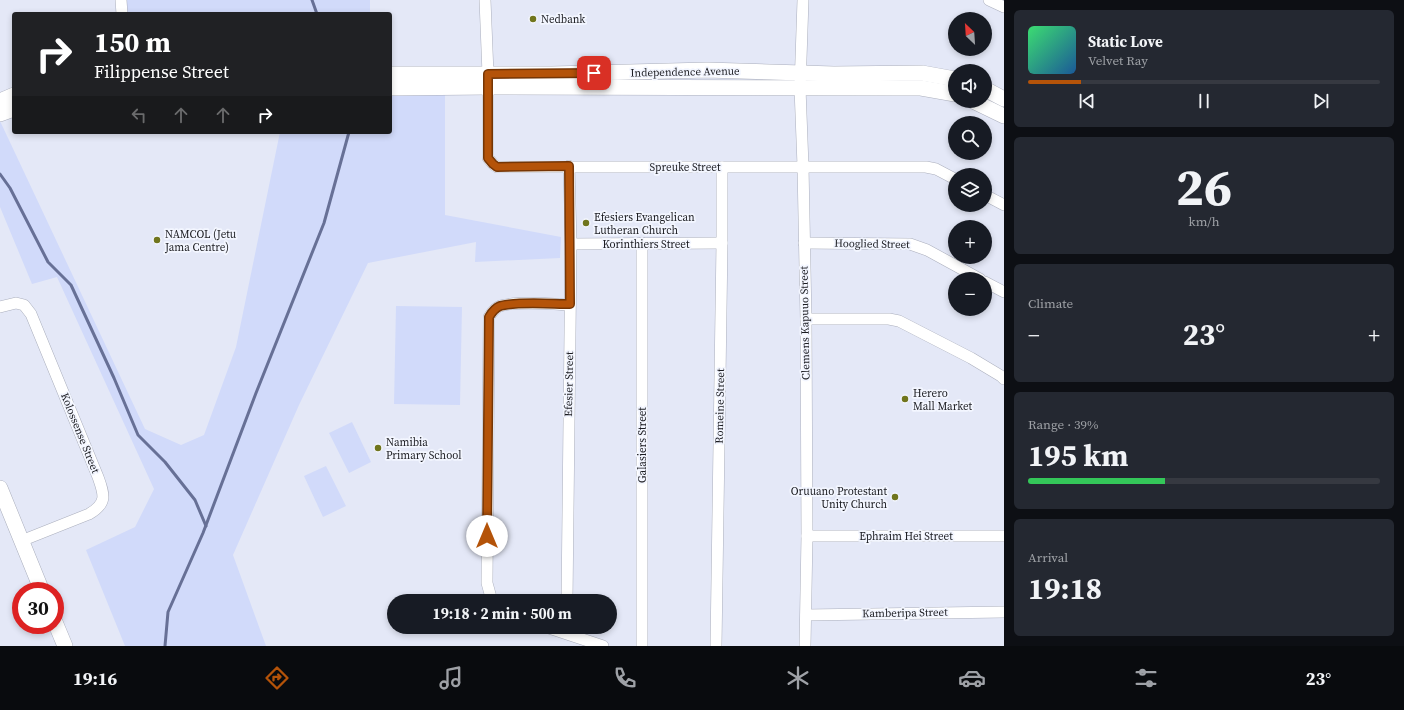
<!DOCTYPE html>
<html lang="en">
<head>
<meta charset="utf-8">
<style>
  body { margin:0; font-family:"Source Serif 4",serif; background:#242831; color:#f1f3f6; height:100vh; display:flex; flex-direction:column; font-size:15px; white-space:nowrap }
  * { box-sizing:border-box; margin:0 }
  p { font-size:13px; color:#9ea1a6 }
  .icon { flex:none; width:22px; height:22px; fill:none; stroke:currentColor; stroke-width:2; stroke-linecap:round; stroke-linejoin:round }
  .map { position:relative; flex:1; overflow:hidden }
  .side { display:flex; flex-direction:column; gap:10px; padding:10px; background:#0d0f14; width:400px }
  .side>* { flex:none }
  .guide { position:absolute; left:12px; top:12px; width:380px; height:122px; border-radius:4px; box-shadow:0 2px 6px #0003; background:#202124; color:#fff; overflow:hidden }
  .needle { width:26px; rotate:335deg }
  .controls { position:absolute; left:948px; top:12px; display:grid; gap:8px }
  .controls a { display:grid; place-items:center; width:44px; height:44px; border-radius:50%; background:#171b24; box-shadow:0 2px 6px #0003; font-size:20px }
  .speed { position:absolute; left:12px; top:582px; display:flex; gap:8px; font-size:20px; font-weight:700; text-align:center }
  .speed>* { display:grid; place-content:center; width:52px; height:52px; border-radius:50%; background:#171b24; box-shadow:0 2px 6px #0003; line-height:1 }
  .speed .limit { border:6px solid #d22; background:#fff; color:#111 }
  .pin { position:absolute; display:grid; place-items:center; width:34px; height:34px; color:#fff; margin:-17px; border-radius:8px; box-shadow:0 2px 6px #0006 }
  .me { position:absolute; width:44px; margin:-22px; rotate:0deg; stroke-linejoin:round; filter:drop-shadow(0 0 3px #0008) }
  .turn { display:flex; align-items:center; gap:14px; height:84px; padding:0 16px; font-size:18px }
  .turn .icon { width:52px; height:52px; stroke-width:2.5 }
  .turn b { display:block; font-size:28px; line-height:34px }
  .lanes { display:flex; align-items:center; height:38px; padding:0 16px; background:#0003; justify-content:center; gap:20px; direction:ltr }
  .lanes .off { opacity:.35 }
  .big { font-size:30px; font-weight:700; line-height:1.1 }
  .side .tile { flex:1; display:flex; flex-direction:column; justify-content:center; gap:6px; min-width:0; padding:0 14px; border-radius:6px; background:#242831 }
  .side .dial { align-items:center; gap:0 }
  .dial b { font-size:52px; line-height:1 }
  .song { display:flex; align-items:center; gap:12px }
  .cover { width:48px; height:48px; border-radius:6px; background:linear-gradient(135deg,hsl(140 70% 55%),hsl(210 70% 35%)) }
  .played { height:4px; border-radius:2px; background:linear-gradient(90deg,#b45309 15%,#363941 15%) }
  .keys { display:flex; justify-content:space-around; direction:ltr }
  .heat { display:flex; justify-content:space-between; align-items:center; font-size:22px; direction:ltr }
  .charge { height:6px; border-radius:3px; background:linear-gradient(90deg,#34c759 39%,#363941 0) }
  .trip { position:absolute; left:387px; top:594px; width:230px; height:40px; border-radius:20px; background:#171b24; box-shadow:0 2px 6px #0003; font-weight:700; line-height:40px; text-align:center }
  .dock { display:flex; height:64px; justify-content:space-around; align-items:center; background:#090b0e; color:#9ea1a6 }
  .dock .icon { width:28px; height:28px }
  .dock .selected { color:#b45309 }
  .dock b { font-size:18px; color:#f1f3f6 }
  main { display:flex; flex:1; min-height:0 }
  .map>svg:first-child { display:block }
  .green { fill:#d1dafa }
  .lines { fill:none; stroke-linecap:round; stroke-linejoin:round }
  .stream { stroke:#677096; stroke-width:3 }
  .street-casing { stroke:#abafbd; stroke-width:12 }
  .secondary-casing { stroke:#abafbd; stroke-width:16 }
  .street { stroke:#fff; stroke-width:11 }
  .secondary { stroke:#fff; stroke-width:15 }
  .route-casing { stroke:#753606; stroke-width:10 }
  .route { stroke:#b45309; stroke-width:7 }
  .poi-dot { fill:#70751d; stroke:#f3f6ff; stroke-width:1.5 }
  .labels { text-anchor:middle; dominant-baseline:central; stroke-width:3.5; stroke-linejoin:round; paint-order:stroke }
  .poi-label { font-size:11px; fill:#1a1b20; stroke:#f3f6ff; text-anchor:start }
  .street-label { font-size:11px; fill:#1a1b20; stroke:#f3f6ff }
</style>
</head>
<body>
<main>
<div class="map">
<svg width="1004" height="646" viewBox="0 0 1004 646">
  <rect width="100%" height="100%" fill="#e4e8f7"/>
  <g class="green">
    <path d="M121,0h249v14h-248z"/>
    <path d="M390,88h55v127l116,22 -1,21 -85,4 1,-20 -108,21 -69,142 -66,150 33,91h-141l-39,-96 49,-23 19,-38 -97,-212 -25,7 -32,-77v-86l145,308 36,16 23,-10 32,-88 44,-215h110z"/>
    <path d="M396,306l66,1 -2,98 -66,-1z"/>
    <path d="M352,422l19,40 -22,11 -20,-40z"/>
    <path d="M326,466l20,40 -23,11 -19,-41z"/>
  </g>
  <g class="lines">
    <g class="stream">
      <path d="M312,0l5,14"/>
      <path d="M0,174l10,14 38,74 23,23 43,93 24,57 27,27 30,38 11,26"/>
      <path d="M165,646l3,-34 35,-79 53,-140 68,-170 25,-91"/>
    </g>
    <g class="street-casing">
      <g id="street">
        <path d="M121,0l1,14"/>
        <path d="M485,0l3,74v84l5,6 4,3h429l10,2 19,10"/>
        <path d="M803,0l-3,88 3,78 3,153 1,217 -2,110"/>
        <path d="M989,0l15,7"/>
        <path d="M985,195l19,10"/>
        <path d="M642,243v403"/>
        <path d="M804,243l106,1 17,6 53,29"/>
        <path d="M571,244l151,-1"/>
        <path d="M985,282l19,10"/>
        <path d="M0,307l16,-4 8,2 7,9 67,163c6,17 10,26 -9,37l-68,27"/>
        <path d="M806,319h83l10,2 72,37 30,18 3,3"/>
        <path d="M807,536h197"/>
        <path d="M492,601l-5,-18 2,-266c3,-5 6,-9 11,-11 15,-5 53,-2 70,-1"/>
        <path d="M567,601l4,-357 -2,-78"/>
        <path d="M806,615l198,-3"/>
        <path d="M546,627l57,19"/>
        <path d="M716,646l6,-403v-76"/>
      </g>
    </g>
    <g class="secondary-casing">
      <g id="secondary">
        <path d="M390,74h162l155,-4 127,4 88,-1 33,6"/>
        <path d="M390,88l98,-1 408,1h25l34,6"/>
        <path d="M985,89l19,10"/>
        <path d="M0,101l14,-6"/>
        <path d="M973,101l31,15"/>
        <path d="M0,114l14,-5"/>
        <path d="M0,488l42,103"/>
        <path d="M55,622l10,24"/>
      </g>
    </g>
    <use href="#street" class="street"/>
    <use href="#secondary" class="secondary"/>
  </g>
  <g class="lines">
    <g class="route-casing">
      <path id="route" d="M487,536l2,-219c3,-5 6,-9 11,-11 15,-5 53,-2 70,-2l-1,-138 -72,1 -4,-3 -5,-6v-84l106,-1"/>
    </g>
    <use href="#route" class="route"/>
  </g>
  <g class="poi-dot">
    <circle cx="533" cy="19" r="4"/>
    <circle cx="586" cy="223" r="4"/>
    <circle cx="157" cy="240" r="4"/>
    <circle cx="905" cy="399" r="4"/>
    <circle cx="378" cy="448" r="4"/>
    <circle cx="895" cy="497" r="4"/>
  </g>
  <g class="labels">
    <g class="poi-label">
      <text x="541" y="19">Nedbank</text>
      <text x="594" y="217">Efesiers Evangelican<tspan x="594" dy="13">Lutheran Church</tspan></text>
      <text x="165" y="234">NAMCOL (Jetu<tspan x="165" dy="13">Jama Centre)</tspan></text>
      <text x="913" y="393">Herero<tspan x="913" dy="13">Mall Market</tspan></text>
      <text x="386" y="442">Namibia<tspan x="386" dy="13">Primary School</tspan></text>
      <text x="887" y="491" text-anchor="end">Oruuano Protestant<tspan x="887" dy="13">Unity Church</tspan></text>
    </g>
    <g class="street-label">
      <text transform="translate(685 72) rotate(-1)">Independence Avenue</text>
      <text x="685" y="167">Spreuke Street</text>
      <text x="646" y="244">Korinthiers Street</text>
      <text transform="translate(872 244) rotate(1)">Hooglied Street</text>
      <text transform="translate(805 323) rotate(-91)">Clemens Kapuuo Street</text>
      <text transform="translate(569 384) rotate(-89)">Efesier Street</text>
      <text transform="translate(720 406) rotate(-89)">Romeine Street</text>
      <text transform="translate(80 433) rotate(68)">Kolossense Street</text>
      <text transform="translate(642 445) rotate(-90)">Galasiers Street</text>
      <text x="906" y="536">Ephraim Hei Street</text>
      <text transform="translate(905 613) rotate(-1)">Kamberipa Street</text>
    </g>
  </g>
</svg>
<div class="controls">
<a><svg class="needle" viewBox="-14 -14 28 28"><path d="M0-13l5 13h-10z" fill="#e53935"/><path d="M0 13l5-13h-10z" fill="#9ea1a6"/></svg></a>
<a><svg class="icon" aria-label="sound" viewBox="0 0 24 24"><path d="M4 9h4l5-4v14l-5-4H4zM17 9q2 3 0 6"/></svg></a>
<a><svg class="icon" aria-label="search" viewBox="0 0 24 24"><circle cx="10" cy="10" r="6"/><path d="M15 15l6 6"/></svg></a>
<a><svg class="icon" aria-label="layers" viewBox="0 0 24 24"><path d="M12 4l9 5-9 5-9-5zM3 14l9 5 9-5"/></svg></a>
<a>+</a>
<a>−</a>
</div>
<div class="speed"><div class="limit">30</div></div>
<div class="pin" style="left:594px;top:73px;background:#d93025"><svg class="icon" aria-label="arrive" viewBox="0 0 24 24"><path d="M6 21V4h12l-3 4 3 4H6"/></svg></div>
<svg class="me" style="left:487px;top:536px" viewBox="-20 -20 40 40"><circle r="19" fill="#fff"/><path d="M0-13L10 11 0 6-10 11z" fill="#b45309"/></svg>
<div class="trip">19:18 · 2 min · 500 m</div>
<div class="guide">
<div class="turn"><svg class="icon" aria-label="right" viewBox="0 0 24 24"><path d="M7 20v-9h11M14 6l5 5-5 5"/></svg><div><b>150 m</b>Filippense Street</div></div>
<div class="lanes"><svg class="icon off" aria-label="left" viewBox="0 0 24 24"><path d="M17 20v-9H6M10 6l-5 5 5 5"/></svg><svg class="icon off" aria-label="ahead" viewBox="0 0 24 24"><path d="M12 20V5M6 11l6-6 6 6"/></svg><svg class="icon off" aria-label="ahead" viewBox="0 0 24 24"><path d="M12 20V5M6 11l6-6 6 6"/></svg><svg class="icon" aria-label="right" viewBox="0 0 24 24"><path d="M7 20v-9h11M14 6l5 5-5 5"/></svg></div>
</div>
</div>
<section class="side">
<div class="tile">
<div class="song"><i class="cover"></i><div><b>Static Love</b><p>Velvet Ray</p></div></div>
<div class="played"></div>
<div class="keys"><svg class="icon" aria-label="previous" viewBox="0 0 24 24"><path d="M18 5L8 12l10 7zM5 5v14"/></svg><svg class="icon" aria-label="pause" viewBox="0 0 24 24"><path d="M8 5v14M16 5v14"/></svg><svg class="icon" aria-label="next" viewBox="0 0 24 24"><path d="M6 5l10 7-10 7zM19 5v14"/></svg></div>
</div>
<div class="tile dial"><b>26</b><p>km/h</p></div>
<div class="tile"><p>Climate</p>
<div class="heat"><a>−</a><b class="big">23°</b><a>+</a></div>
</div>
<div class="tile"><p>Range · 39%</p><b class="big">195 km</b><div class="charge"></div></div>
<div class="tile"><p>Arrival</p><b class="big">19:18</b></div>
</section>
</main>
<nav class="dock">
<b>19:16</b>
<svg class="icon selected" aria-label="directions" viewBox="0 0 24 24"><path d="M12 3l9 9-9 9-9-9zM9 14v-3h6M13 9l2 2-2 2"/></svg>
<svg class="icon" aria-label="music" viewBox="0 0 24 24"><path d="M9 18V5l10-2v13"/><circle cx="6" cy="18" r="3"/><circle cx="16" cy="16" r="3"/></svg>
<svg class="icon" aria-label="phone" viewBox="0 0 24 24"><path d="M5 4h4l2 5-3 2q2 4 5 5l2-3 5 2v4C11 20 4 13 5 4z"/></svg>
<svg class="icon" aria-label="climate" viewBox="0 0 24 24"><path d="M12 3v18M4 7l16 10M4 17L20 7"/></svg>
<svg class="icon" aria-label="car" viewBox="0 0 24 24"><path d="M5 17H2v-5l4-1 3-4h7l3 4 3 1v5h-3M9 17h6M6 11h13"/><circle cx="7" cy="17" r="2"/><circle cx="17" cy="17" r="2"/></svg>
<svg class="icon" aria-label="filters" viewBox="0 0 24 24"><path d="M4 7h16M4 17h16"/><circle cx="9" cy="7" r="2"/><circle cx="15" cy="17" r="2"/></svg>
<b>23°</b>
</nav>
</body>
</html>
